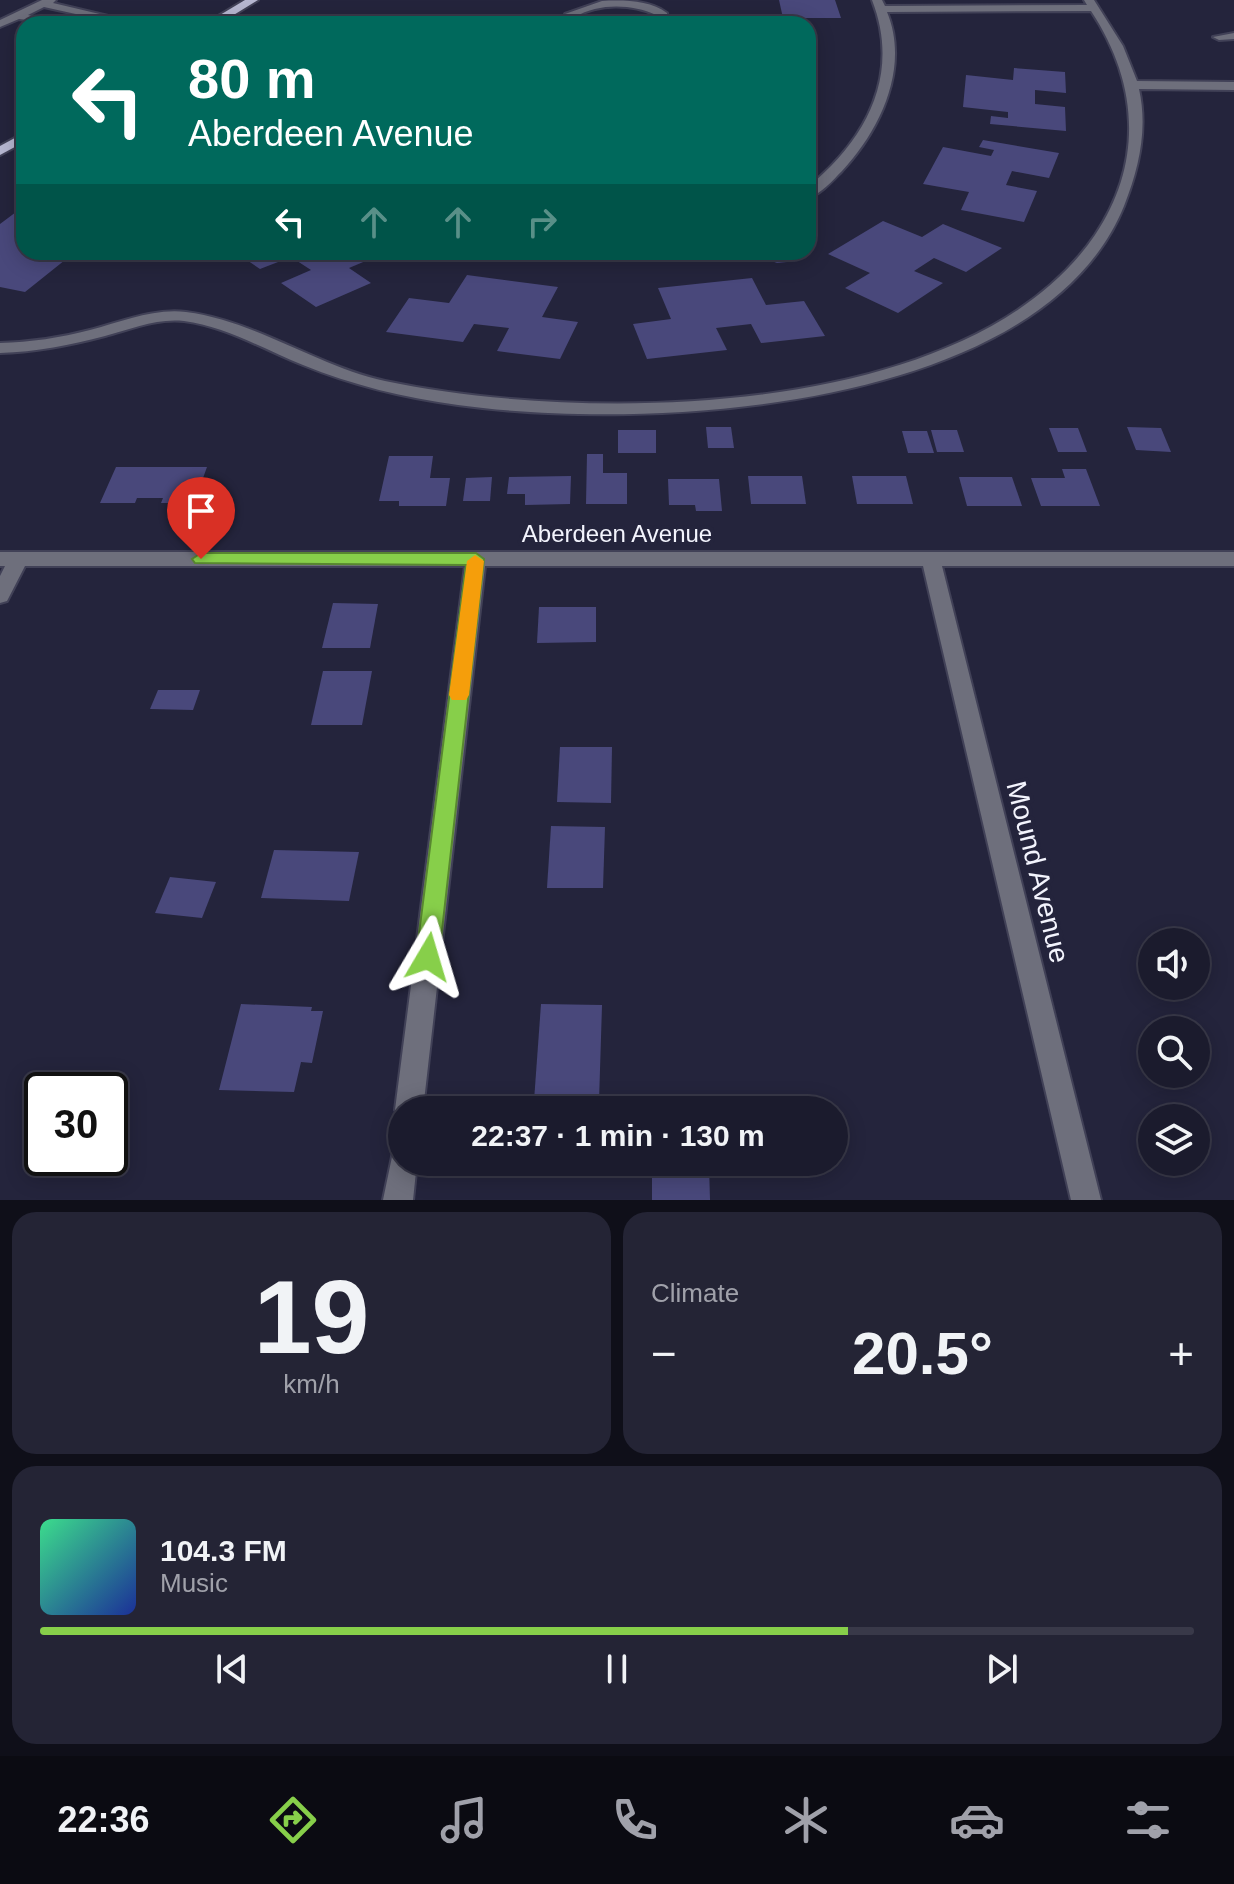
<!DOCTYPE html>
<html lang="en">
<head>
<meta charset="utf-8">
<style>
  body { margin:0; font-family:Arial,sans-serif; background:#242435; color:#f1f3f6; height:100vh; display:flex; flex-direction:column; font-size:30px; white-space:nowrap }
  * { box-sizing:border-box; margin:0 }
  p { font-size:26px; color:#a0a1aa }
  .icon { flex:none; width:44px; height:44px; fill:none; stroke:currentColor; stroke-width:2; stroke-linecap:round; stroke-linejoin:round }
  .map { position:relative; height:1200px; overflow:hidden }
  .details { display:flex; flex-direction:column; gap:12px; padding:12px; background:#0f0f19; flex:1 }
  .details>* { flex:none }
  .banner { position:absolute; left:16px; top:16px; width:800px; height:244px; border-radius:24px; box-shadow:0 4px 20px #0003,0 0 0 2px #393949; background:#00695c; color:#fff; overflow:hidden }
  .controls { position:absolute; left:1138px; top:928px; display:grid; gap:16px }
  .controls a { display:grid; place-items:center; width:72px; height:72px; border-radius:50%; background:#1b1b2d; box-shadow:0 4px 20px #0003,0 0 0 2px #393949; font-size:40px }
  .speed { position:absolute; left:24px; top:1072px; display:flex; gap:16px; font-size:40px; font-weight:700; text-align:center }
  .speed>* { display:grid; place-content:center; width:104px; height:104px; border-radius:50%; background:#1b1b2d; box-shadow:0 4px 20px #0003,0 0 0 2px #393949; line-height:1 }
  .speed .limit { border:4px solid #111; border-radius:12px; background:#fff; color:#111 }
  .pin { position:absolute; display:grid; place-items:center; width:68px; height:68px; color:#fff; margin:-82px -34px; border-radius:50% 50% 50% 0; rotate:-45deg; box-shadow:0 0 8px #0007 }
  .pin .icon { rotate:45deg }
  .me { position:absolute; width:88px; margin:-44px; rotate:7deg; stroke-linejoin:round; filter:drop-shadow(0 0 6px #0008) }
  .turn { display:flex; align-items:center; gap:28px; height:168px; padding:0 40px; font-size:36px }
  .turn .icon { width:104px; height:104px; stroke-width:2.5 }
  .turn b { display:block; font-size:56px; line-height:68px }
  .lanes { display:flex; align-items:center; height:76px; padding:0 40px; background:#0003; justify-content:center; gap:40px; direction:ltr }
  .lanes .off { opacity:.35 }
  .big { font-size:60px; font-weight:800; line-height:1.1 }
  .details .tile { flex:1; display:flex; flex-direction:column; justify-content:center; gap:12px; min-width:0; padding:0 28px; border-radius:24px; background:#242435 }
  .details .dial { align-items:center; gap:0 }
  .dial b { font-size:104px; line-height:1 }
  .song { display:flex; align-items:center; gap:24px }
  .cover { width:96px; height:96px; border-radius:12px; background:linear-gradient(135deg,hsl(150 70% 55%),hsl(230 70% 35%)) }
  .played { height:8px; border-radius:4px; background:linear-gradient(90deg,#87cf4a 70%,#393949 70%) }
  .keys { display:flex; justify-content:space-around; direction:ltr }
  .heat { display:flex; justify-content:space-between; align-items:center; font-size:44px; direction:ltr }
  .details .tiles { flex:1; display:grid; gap:12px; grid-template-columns:1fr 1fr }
  .tile:last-child { grid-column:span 2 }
  .trip { position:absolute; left:388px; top:1096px; width:460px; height:80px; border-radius:40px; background:#1b1b2d; box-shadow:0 4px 20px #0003,0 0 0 2px #393949; font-weight:800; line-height:80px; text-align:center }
  .menu { display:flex; height:128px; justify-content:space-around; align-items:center; background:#0b0b12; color:#a0a1aa }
  .menu .icon { width:56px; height:56px }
  .menu .current { color:#87cf4a }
  .menu b { font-size:36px; color:#f1f3f6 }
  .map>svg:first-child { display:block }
  .building { fill:#49487b }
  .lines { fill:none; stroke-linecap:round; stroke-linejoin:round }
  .minor-casing { stroke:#414157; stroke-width:4 }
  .major-casing { stroke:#414157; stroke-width:4 }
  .minor { fill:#6e6f7c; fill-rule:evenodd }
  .major { fill:#b6b7d1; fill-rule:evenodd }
  .route { fill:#87cf4a; stroke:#588730; stroke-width:2 }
  .slow { fill:#f59e0b }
  .labels { text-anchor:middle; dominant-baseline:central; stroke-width:8; stroke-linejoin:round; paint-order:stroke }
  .street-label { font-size:24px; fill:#f3f4fd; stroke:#24243c }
  .near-street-label { font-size:28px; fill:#f3f4fd; stroke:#24243c }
</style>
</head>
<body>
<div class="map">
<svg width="1234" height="1200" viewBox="0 0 1234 1200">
  <rect width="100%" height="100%" fill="#24243c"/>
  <g class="building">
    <path d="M779,0h56l6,18h-58z"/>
    <path d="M1014,68l51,4 1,21 -31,-3v14l30,3 1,24 -76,-7 1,-8 17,2v-6l-45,-5 3,-32 47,5z"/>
    <path d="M983,140l76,13 -10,25 -37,-7 -6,14 31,6 -13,31 -63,-12 8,-18 -46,-8 20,-37 48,9 3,-6 -15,-3z"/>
    <path d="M24,206v46h51l-50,40 -25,-5v-63z"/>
    <path d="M883,221l39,16 21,-13 59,24 -36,24 -32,-14 -20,13 29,12 -45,30 -53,-25 25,-15 -42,-19z"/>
    <path d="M235,252h152l-38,16 22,15 -55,24 -35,-24 30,-13 -20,-13 -31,12z"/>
    <path d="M427,252h39l-4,6 -17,4 -16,-5z"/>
    <path d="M762,252h39l1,3 -5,6 -20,2 -11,-4z"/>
    <path d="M467,275l91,12 -16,30 36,5 -18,37 -63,-8 12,-23 -35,-4 -11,18 -77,-10 23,-34 40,5z"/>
    <path d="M752,278l14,27 38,-4 21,35 -64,7 -10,-19 -35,4 11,22 -80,9 -14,-35 38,-5 -13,-31z"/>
    <path d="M706,427h25l3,21h-26z"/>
    <path d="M1127,427l34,1 10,24 -35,-2z"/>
    <path d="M1049,428h29l9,24h-29z"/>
    <rect x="618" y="430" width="38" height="23"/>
    <path d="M931,430h26l7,22h-27z"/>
    <path d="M902,431h25l7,22h-26z"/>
    <path d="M587,454h16v19h24v31h-41z"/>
    <path d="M389,456h44l-3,22h20l-4,28h-47v-5h-20z"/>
    <path d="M116,467h91l-13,36h-33l2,-5h-26l-2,5h-35z"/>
    <path d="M1062,469h24l14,37h-59l-10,-28h34z"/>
    <path d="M571,476l-1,28 -45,1v-11h-18l2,-17z"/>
    <path d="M748,476h54l4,28h-55z"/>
    <path d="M852,476h54l7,28h-56z"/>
    <path d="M492,477l-2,24h-27l3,-23z"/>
    <path d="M959,477h53l10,29h-55z"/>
    <path d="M668,479h51l3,32h-26l-1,-6h-26z"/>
    <path d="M333,603l45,1 -8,44h-48z"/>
    <path d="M539,607h57v35l-59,1z"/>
    <path d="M323,671h49l-10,54h-51z"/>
    <path d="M158,690h42l-7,20 -43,-1z"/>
    <path d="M560,747h52l-1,56 -54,-1z"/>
    <path d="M551,826l54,1 -2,61h-56z"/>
    <path d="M274,850l85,2 -10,49 -88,-3z"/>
    <path d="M170,877l46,5 -14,36 -47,-5z"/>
    <path d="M241,1004l71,3 -1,4h12l-11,52 -11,-1 -7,30 -75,-2z"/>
    <path d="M541,1004l61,1 -3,97 -65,-1z"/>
    <path d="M513,1162h119v9l-120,-2z"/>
    <path d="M652,1164l57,1 1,35h-58z"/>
  </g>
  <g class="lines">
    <g class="minor-casing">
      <g id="minor">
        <path d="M42,0h14l-3,3 89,21h-21l-77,-17 -16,8 34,9 -43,-5 -19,8v-7z"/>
        <path d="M872,0h10l3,6 202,-1 -3,-5h10l29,46 14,35 97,1v8l-95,-1c9,40 0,79 -15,117 -84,207 -479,225 -666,199 -53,-7 -106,-20 -155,-40 -38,-15 -78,-39 -119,-44 -27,-3 -53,8 -79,15 -34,9 -69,16 -105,17v-10c31,-1 60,-5 90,-13 31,-8 64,-22 96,-18 70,9 131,54 199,69 199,42 583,41 710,-146 49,-73 43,-153 -4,-224l-204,1c23,56 -7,118 -45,159 -10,10 -21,23 -34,27v-11c59,-48 93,-113 64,-187z"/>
        <path d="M602,1c21,-1 48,-1 65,12l1,11h-12v-9c-24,-11 -57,-12 -81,2l2,7h-12v-10z"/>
        <path d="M1234,33v6l-15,1 -6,-3z"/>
        <path d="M0,552h1234v14h-292l159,634h-30l-148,-634h-438l-62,544h-21v11l-7,-11 70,-544h-440l-18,35 -7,2v-27l5,-10h-5z"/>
        <path d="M402,1148v14h15l-4,38h-30l10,-48z"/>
      </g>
    </g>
    <g class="major-casing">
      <g id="major">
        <path d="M245,0h13l-39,24h-14z"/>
        <path d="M24,133v9l-24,13v-9z"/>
      </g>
    </g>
    <use href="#minor" class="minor"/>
    <use href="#major" class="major"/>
  </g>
  <path class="route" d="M201,553h275l8,6 -45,398 -3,7 -8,3 -9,-3 -3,-7 50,-392 -271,-2 -3,-4z"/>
  <path class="slow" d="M475,555l9,6 -15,134 -3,5h-14l-3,-5 18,-134z"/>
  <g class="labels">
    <g class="street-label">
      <text x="617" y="533">Aberdeen Avenue</text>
    </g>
    <g class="near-street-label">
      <text transform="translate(1038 872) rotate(76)">Mound Avenue</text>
    </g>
  </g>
</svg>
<div class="controls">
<a><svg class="icon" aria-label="sound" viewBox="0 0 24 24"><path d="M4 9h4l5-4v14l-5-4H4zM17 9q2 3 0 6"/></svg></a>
<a><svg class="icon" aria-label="search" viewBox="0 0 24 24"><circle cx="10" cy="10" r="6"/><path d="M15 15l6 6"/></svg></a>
<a><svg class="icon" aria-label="layers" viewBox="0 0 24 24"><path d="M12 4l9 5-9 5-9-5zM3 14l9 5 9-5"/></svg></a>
</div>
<div class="speed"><div class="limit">30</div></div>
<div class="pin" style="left:201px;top:559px;background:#d93025"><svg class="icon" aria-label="arrive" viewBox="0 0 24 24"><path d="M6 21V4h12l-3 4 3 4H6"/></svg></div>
<svg class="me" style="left:428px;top:957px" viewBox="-20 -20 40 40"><path d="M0-17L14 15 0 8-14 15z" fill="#87cf4a" stroke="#fff" stroke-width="4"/></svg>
<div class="trip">22:37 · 1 min · 130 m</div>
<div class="banner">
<div class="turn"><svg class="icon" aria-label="left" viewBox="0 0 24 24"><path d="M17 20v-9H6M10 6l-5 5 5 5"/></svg><div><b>80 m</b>Aberdeen Avenue</div></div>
<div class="lanes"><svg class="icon" aria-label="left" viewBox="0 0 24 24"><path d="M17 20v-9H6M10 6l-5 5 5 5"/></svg><svg class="icon off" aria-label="ahead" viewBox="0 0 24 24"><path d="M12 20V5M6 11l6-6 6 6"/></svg><svg class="icon off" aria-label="ahead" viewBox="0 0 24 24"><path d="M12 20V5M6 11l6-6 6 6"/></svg><svg class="icon off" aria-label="right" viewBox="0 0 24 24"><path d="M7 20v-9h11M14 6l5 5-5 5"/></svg></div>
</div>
</div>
<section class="details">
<div class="tiles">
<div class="tile dial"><b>19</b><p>km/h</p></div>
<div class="tile"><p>Climate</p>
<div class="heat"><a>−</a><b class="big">20.5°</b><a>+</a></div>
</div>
<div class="tile">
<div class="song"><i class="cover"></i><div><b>104.3 FM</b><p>Music</p></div></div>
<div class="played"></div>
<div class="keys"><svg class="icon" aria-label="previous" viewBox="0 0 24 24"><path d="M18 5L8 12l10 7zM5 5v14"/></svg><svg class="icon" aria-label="pause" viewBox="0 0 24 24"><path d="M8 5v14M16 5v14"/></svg><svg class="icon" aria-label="next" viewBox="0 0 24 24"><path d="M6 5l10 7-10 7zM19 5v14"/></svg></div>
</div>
</div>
</section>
<nav class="menu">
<b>22:36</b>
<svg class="icon current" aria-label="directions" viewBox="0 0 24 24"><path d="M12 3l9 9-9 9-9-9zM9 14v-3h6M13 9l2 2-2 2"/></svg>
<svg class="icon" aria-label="music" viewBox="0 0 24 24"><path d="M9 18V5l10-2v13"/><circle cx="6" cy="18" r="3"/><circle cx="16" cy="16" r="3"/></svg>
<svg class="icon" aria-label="phone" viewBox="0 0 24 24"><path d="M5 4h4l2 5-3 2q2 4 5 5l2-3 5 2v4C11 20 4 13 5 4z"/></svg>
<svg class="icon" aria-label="climate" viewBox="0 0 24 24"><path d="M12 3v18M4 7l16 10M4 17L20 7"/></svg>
<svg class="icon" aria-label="car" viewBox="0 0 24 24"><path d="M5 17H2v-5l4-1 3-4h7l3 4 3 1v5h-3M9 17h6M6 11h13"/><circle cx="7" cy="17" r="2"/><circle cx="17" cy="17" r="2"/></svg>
<svg class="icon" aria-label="filters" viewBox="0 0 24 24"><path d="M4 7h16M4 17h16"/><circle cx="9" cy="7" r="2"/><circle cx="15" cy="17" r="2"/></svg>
</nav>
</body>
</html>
